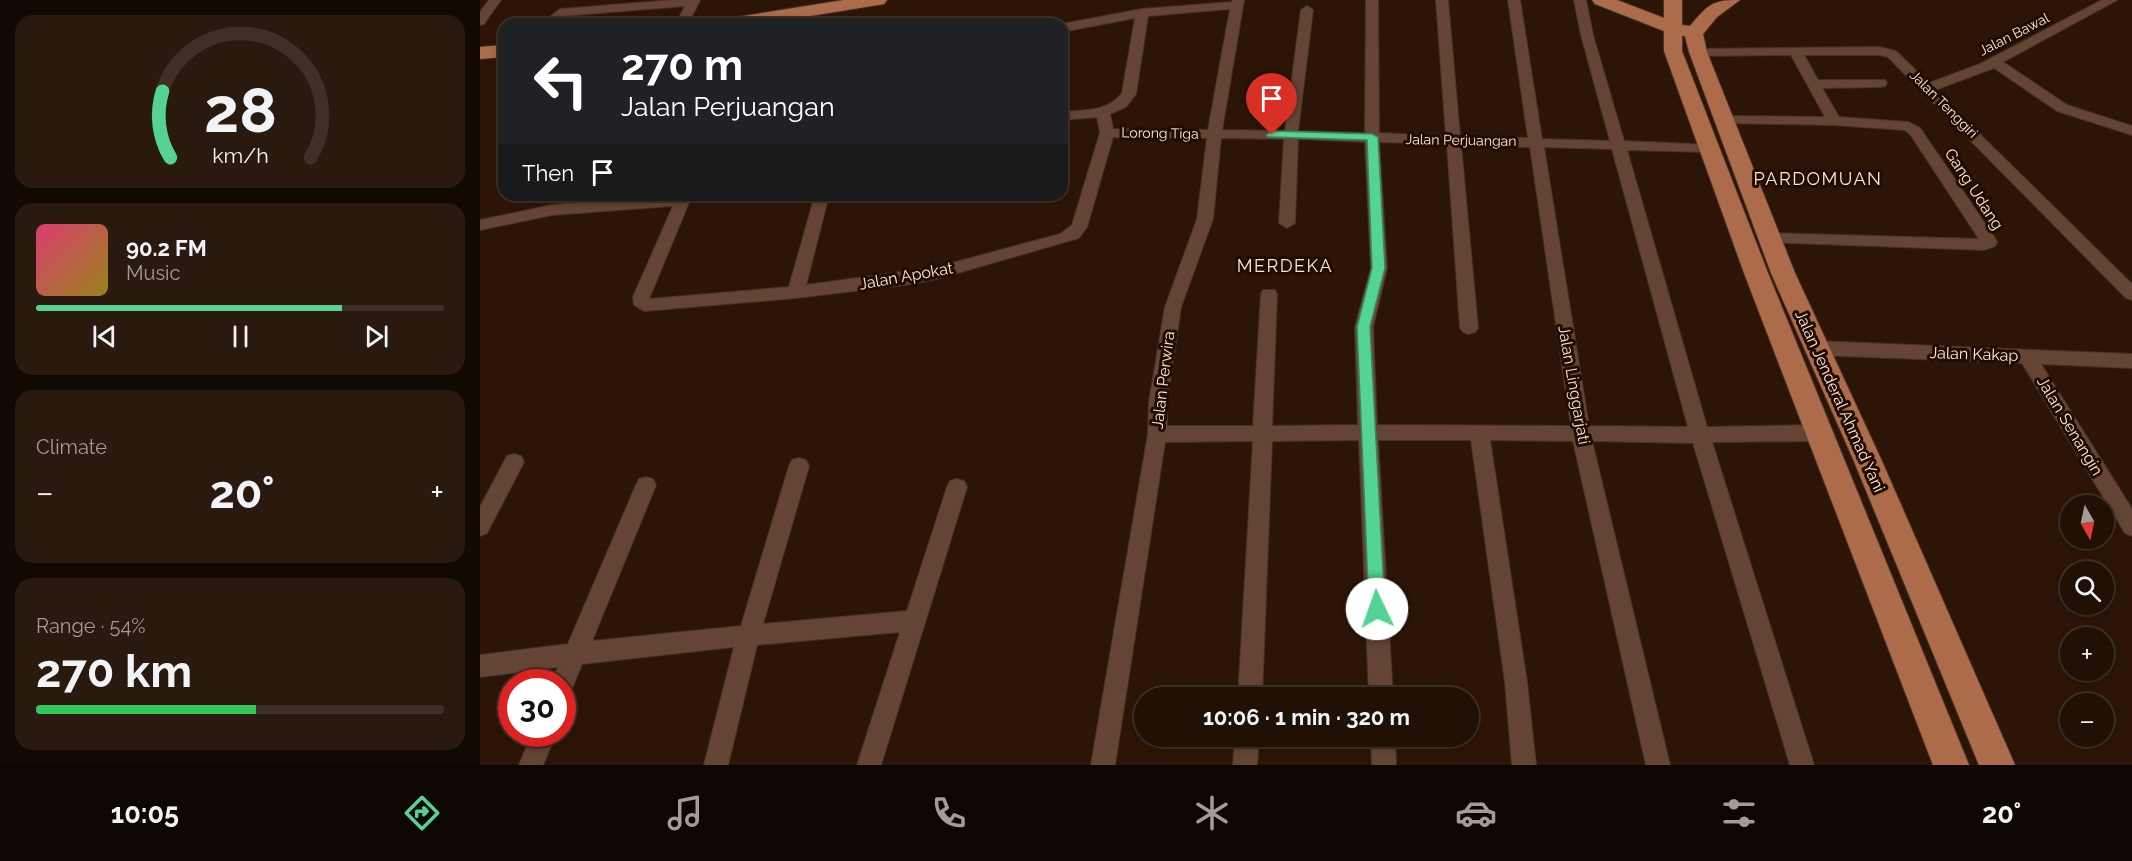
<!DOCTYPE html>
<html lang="en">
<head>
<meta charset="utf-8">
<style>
  body { margin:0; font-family:Raleway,sans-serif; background:#29190f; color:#f1f3f6; height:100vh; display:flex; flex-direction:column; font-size:22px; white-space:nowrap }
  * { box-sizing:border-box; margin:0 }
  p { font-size:20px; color:#a29d9a }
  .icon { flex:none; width:33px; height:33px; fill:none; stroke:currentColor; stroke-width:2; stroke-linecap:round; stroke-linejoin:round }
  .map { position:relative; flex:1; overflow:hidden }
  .drawer { display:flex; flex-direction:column; gap:15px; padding:15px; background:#120903; width:480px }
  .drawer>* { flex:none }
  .guide { position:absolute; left:18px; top:18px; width:570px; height:183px; border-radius:18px; box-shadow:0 3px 9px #0003,0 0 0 2px #3e3027; background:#202124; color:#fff; overflow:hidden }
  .needle { width:39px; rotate:171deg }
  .fabs { position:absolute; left:1580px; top:495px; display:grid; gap:12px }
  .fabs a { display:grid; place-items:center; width:54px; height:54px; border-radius:50%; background:#211005; box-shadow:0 3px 9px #0003,0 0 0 2px #3e3027; font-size:30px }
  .speed { position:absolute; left:18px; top:669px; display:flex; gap:12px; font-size:30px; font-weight:700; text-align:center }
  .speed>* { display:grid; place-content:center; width:78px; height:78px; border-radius:50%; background:#211005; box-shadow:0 3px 9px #0003,0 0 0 2px #3e3027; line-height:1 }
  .speed .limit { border:9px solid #d22; background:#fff; color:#111 }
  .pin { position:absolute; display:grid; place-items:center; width:51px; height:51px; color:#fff; margin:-62px -26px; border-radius:50% 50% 50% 0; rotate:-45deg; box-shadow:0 0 6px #0007 }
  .pin .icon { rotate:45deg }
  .me { position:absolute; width:66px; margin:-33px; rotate:357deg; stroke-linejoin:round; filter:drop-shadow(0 0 4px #0008) }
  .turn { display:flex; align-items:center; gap:21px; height:126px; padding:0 24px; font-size:27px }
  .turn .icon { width:78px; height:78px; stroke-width:2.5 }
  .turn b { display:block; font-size:42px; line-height:51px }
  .then { display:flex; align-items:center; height:57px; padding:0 24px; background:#0003; gap:12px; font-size:22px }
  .big { font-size:45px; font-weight:700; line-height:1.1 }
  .drawer .tile { flex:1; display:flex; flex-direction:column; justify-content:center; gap:9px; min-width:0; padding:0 21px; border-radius:18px; background:#29190f }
  .drawer .dial { align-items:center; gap:0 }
  .dial svg { height:156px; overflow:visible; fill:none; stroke:#3e3027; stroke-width:7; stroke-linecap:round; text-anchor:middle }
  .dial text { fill:#f1f3f6; stroke:none }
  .song { display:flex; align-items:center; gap:18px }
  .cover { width:72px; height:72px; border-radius:9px; background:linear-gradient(135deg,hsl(340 70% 55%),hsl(50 70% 35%)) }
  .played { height:6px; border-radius:3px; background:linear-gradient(90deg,#54d395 75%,#3e3027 75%) }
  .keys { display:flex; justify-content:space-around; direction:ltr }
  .heat { display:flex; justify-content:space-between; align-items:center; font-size:33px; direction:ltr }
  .charge { height:9px; border-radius:4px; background:linear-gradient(90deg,#34c759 54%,#3e3027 0) }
  .trip { position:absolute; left:654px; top:687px; width:345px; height:60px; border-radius:30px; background:#211005; box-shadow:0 3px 9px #0003,0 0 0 2px #3e3027; font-weight:700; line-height:60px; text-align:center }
  .tab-bar { display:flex; height:96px; justify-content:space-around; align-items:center; background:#0d0602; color:#a29d9a }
  .tab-bar .icon { width:42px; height:42px }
  .tab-bar .active { color:#54d395 }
  .tab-bar b { font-size:27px; color:#f1f3f6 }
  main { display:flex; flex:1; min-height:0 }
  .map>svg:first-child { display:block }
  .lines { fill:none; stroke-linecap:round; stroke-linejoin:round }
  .minor-casing { stroke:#493225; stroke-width:2 }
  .primary-casing { stroke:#493225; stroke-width:2 }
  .minor { fill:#644435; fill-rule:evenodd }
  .primary { fill:#ac6b4a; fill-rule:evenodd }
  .route { fill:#54d395; stroke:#378961; stroke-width:1.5 }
  .labels { text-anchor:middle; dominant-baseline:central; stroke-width:6; stroke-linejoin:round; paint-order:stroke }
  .far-street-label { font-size:14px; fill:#f8e7de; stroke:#220c01 }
  .street-label { font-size:16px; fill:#f8e7de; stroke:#220c01 }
  .neighbourhood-label { font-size:18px; letter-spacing:1.5px; fill:#f8e7de; stroke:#220c01 }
</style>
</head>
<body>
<main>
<section class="drawer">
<div class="tile dial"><svg viewBox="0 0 100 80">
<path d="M14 69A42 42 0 1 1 86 69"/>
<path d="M14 69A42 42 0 0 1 10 35" stroke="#54d395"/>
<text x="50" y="56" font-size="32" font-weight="700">28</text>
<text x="50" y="72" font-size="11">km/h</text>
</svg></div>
<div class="tile">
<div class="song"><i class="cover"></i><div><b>90.2 FM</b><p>Music</p></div></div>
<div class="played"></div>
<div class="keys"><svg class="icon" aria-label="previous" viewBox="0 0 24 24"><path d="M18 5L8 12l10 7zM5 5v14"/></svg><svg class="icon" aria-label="pause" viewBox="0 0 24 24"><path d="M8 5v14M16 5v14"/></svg><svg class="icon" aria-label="next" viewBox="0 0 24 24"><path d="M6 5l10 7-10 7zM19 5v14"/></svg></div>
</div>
<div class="tile"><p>Climate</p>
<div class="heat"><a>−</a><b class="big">20°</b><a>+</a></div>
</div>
<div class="tile"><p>Range · 54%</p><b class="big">270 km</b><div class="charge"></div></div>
</section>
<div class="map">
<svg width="1652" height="765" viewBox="0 0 1652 765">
  <rect width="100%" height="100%" fill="#2c1507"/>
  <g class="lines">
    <g class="minor-casing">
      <g id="minor">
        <path d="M9,0h12l-17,24 -4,1v-13z"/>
        <path d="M194,0h26l-12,24h-12l9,-18 -122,10 -9,8h-13l19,-15z"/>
        <path d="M752,0h12l-22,130 63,1 16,-121 6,-4 6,4 -15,121 67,2 1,-133h12l1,133 67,3 -10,-136h12l12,136 68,2 -20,-138h12l22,139 68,2 -29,-106 -7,-35h12l7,35 31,106 90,4 2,3 -7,4 -82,-2 80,277 112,-2 7,3 2,5 -2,5 -7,3 -107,1 102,323h-24l-97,-322 -101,-2 78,324h-24l-73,-324 -83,-1 37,242 9,83h-24l-7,-83 -34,-242h-93l15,258h-24l-10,-258 -87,1 -10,257h-24l15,-257 -88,1 -50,323h-24l57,-331 1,-32 16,-95 32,-88 10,-81 -94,-1 -26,90 -8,11 -142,41 -33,6 -108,13 -152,13 -10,-6 -1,-8 40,-91 -121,9 -72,15v-10l72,-15 140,-10 -43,104 140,-12 26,-92h14l-23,90 131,-18 123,-33 12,-9 28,-92 -3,-16 -35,3v-8c21,-2 46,0 60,-19l13,-75 -73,14v-8l80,-15 90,-7zM750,9l-22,121 -95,-1 -3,-15 16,-7 10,-13 12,-78zM741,138l63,1 -5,84 8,5 8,-5 3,-84 67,3 6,126 -16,59 3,98 -86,1 5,-132 -2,-4h-12l-2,4 -8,132h-86v-24l14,-95 32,-88zM899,142l68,2 13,184 3,4 6,2 6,-2 3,-4 -17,-183 69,2 41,279 -194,-1 -4,-98 14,-59zM1064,147l68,2 76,278 -99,-1z"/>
        <path d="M1622,0h15l-114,62 64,43 65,21v9l-75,-24 -63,-43 -59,22 197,194v16l-6,-2 -238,-241 -9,-2h-75l14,25h67l2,3 -2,3 -5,1 -58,1 17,29 69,5 12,6 75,110 2,4 -2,4 -11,4 -221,-8 -2,-4 2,-4 6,-1 210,6 -69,-105 -6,-4 -70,-5 -114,-2 -2,-3 2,-3 5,-1 100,1 -34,-62 -93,1 -4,-1 -2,-3 2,-3 185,-2 17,4 33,32 51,-19z"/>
        <path d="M1336,341l316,13v14l-91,-4 91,145v27l-7,-3 -103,-170 -206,-8 -6,-2 -3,-5 3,-5z"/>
        <path d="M34,454l7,2 3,6 -37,71 -7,3v-29l27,-51z"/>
        <path d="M319,458l7,2 3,6 -46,158 144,-13 40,-124 3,-6 7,-2 7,2 3,6 -86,278h-24l43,-133 -143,13 -29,120h-24l30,-118 -152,17 -12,29 -8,3v-14h-10l6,-15 -78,10v-22l88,-11 68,-159 3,-6 7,-2 7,2 3,6 -64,156 149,-15 48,-160 3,-6z"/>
        <path d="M52,734h24l-13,31h-24z"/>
        <path d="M755,736h24l-2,29h-24z"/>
        <path d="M891,736h24l1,29h-24z"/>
      </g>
    </g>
    <g class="primary-casing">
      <g id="primary">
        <path d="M364,0h43l-3,4 -6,1 -118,19h-44l3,-4 6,-1z"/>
        <path d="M1112,0h25l47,18v-18h18v25l8,1c18,-21 21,-26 50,-26l-23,17 -14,17 4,18 88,221 86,186 134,306h-36l-126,-306 -82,-186 -82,-221 -4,-16h-3v15l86,222 201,492h-36l-189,-492 -80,-222v-20l-69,-27z"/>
        <path d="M24,45v12l-24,2v-12z"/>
      </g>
    </g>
    <use href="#minor" class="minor"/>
    <use href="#primary" class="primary"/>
  </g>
  <path class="route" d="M792,131l100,3 6,3 7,131 -15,59 15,282 -2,6 -6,2 -6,-2 -2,-6 -12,-282 15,-59 -5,-128 -99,-3 -2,-2z"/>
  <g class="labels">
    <g class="far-street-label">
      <text transform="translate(1534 34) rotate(-27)">Jalan Bawal</text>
      <text transform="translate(1464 104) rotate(45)">Jalan Tenggiri</text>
      <text transform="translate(680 133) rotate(1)">Lorong Tiga</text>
      <text transform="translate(981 140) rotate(1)">Jalan Perjuangan</text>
    </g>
    <g class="street-label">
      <text transform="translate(1494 189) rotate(57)">Gang Udang</text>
      <text transform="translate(426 276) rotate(-10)">Jalan Apokat</text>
      <text transform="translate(1494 354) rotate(2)">Jalan Kakap</text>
      <text transform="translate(683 380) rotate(-83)">Jalan Perwira</text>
      <text transform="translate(1094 385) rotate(80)">Jalan Linggarjati</text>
      <text transform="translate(1360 401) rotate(66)">Jalan Jenderal Ahmad Yani</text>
      <text transform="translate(1590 426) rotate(59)">Jalan Senangin</text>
    </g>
    <g class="neighbourhood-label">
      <text x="1338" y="178">PARDOMUAN</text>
      <text x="805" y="265">MERDEKA</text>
    </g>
  </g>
</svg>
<div class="fabs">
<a><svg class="needle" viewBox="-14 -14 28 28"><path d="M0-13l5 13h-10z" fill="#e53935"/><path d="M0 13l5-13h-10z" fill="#a29d9a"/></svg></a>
<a><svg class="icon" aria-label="search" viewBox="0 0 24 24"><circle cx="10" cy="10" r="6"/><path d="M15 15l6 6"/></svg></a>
<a>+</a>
<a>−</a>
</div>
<div class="speed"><div class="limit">30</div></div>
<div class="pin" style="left:792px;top:135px;background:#d93025"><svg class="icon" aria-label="arrive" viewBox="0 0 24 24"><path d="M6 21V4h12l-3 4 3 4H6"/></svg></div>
<svg class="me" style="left:897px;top:609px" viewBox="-20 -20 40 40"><circle r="19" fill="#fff"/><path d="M0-13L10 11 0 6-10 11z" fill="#54d395"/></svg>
<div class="trip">10:06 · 1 min · 320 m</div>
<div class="guide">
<div class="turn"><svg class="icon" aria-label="left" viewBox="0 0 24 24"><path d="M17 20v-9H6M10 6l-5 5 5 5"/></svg><div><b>270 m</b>Jalan Perjuangan</div></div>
<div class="then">Then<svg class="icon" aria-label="arrive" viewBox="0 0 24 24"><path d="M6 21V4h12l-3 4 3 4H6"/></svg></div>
</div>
</div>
</main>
<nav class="tab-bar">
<b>10:05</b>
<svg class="icon active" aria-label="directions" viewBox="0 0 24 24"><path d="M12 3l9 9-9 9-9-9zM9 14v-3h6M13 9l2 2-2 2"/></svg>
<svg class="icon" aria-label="music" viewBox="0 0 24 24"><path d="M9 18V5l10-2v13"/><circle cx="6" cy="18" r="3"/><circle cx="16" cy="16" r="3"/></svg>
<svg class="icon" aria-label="phone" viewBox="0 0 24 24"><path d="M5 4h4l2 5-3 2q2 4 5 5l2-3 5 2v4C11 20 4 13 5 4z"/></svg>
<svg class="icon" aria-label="climate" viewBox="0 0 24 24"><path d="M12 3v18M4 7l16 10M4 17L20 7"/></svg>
<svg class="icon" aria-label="car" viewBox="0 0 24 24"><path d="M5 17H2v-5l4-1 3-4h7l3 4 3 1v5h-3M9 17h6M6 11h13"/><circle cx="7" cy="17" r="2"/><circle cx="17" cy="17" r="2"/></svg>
<svg class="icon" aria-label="filters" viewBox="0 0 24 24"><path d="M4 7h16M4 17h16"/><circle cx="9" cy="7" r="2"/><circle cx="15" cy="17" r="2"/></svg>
<b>20°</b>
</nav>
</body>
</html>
